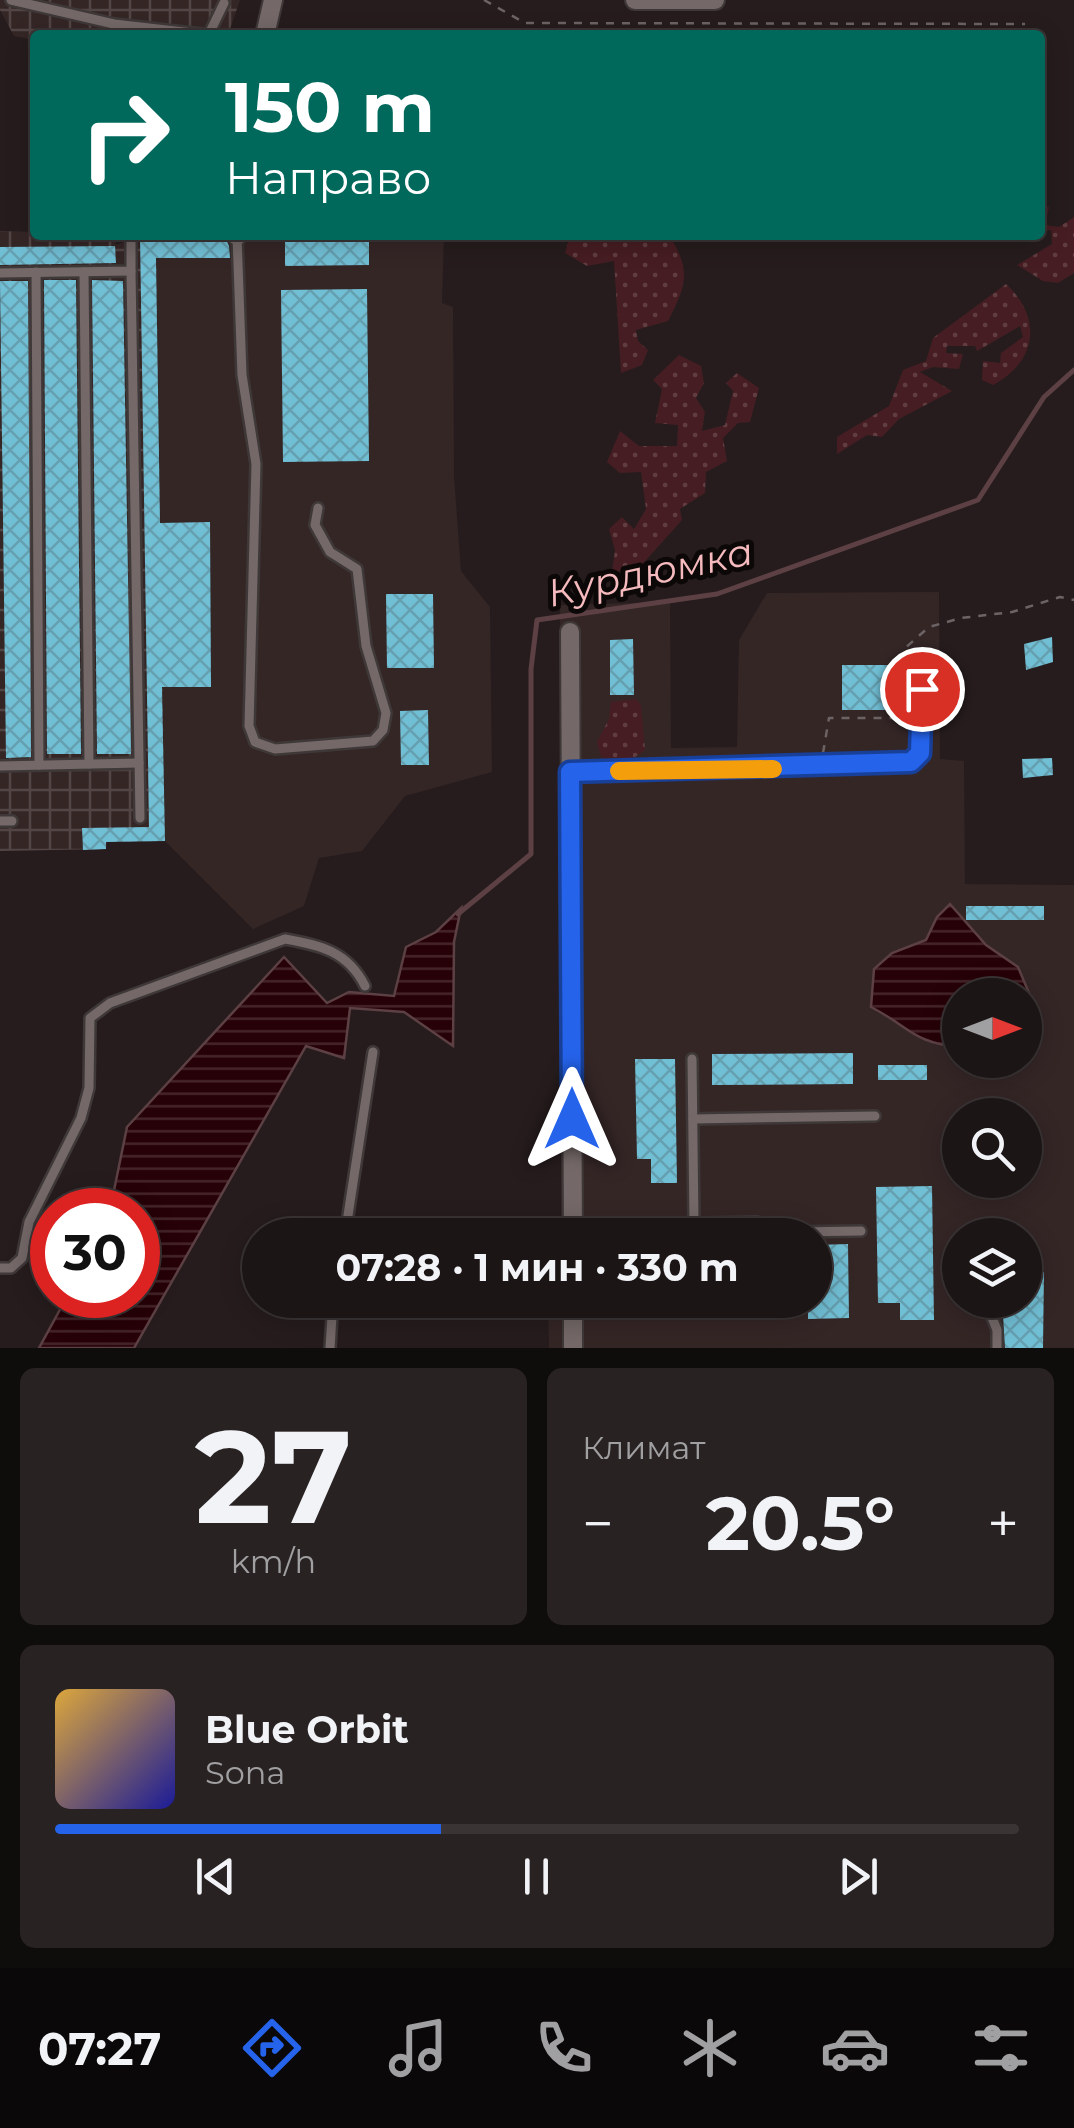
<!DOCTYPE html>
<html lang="ru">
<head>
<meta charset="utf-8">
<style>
  body { margin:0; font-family:Montserrat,sans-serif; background:#292223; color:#f1f3f6; height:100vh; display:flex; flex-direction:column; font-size:38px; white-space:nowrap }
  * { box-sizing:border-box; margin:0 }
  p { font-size:32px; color:#a09fa1 }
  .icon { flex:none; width:55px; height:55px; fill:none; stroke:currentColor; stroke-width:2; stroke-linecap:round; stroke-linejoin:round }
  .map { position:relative; height:1348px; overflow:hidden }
  .sheet { display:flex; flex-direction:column; gap:20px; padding:20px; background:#0f0c0c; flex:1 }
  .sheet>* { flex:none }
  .guide { position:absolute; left:30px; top:30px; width:1015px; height:210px; border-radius:10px; box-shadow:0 5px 25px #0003,0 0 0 2px #3a3435; background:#00695c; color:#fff; overflow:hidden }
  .needle { width:65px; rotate:90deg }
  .buttons { position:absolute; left:942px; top:978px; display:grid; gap:20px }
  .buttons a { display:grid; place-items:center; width:100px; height:100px; border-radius:50%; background:#1c1516; box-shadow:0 5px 25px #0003,0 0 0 2px #3a3435; font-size:50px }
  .speed { position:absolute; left:30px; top:1188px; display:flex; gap:20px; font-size:50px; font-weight:700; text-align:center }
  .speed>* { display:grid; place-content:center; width:130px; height:130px; border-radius:50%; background:#1c1516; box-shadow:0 5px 25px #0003,0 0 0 2px #3a3435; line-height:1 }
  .speed .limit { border:15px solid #d22; background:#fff; color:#111 }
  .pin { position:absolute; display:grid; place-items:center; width:85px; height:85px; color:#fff; margin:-42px; border:5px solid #fff; border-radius:50%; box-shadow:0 2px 10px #0007 }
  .me { position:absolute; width:110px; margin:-55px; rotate:0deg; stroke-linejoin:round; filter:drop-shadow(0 0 8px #0008) }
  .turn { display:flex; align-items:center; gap:35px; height:210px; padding:0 30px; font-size:45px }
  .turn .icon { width:130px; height:130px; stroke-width:2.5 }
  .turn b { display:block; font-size:70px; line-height:85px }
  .big { font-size:75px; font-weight:700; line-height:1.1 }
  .sheet .card { flex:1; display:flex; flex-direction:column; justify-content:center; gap:15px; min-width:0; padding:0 35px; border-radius:15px; background:#292223 }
  .sheet .dial { align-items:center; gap:0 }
  .dial b { font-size:130px; line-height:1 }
  .song { display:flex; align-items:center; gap:30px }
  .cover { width:120px; height:120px; border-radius:15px; background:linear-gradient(135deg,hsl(40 70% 55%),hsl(240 70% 35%)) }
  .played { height:10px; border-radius:5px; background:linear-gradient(90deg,#2563eb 40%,#3a3435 40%) }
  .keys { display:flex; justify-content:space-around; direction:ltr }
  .heat { display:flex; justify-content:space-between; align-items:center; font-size:55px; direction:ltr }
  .sheet .tiles { flex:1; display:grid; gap:20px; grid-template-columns:1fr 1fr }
  .card:last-child { grid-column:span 2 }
  .trip { position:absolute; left:242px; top:1218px; width:590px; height:100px; border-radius:50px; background:#1c1516; box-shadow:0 5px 25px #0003,0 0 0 2px #3a3435; font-weight:700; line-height:100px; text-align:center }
  .menu { display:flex; height:160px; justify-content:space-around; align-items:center; background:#0b0809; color:#a09fa1 }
  .menu .icon { width:70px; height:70px }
  .menu .active { color:#2563eb }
  .menu b { font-size:45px; color:#f1f3f6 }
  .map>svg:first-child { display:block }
  .built { fill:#352626; fill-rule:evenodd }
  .industrial { fill:url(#industrial-grid) }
  .grass { fill:url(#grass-dots) }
  .water { fill:url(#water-rules); stroke:#5c4044; stroke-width:2.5 }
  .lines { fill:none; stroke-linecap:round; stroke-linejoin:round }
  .stream { stroke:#5c4044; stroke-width:5 }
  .building { fill:url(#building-cross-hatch) }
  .lane-casing { stroke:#3f3838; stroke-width:14 }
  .street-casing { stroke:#3f3838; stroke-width:22 }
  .path { stroke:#6c6364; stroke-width:2.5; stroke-dasharray:8 8; stroke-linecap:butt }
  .lane { stroke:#746868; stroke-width:9 }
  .street { stroke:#746868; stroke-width:18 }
  .route-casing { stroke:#184099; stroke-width:25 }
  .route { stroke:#2563eb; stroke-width:18 }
  .slow { stroke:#f59e0b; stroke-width:18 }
  .labels { text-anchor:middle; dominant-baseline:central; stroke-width:10; stroke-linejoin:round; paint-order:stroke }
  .water-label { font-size:38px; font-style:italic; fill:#f5babd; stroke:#0c0808 }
</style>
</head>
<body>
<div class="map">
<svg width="1074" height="1348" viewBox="0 0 1074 1348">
  <defs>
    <pattern id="industrial-grid" width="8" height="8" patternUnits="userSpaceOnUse" patternTransform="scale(2.5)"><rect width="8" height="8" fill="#352626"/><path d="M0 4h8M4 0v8" fill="none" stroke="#524545"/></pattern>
    <pattern id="grass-dots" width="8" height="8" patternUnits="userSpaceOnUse" patternTransform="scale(2.5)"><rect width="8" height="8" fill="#461d22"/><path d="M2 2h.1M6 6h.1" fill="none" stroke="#603d41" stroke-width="1.8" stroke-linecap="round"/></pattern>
    <pattern id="water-rules" width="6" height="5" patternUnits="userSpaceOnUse" patternTransform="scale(2.5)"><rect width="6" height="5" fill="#260107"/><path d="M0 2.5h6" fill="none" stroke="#45252a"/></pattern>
    <pattern id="building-cross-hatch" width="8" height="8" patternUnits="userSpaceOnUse" patternTransform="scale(2.5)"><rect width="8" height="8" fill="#71bfd5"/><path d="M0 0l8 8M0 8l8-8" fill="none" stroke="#659fb0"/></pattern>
  </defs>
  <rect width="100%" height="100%" fill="#261c1d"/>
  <g class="built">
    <path d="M156,235h288l-2,68 11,4 1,169 7,95 29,36 2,165 -87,24 -43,55 -43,7 -15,48 -51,23 -88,-88z"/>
    <path d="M939,592l1,167 24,2 1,123 109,1v463h-525l-1,-48h267v-65h-254l-1,-630 110,-3 1,146 66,-1 2,-107 28,-47zM960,995h65v65h-65zM960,1115h65v65h-65zM960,1235h65v65h-65z"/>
  </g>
  <g class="industrial">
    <path d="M0,0h240l-12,35h-193v5l-21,-4 -14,-26z"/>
    <path d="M0,231l115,4 1,10 24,-10h16l9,606 -58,1 -1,7 -106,2z"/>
  </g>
  <g class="grass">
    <path d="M1040,206l9,1 -4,18 14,2 15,-10v56l-16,10 -15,-2 -26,-16 35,-21 -1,-14 -11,1z"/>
    <path d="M559,235h110c23,36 17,51 -1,86l-32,9 2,11 10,9 -6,15 -21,8 -7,-112 -27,5 -22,-13 4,-14z"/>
    <path d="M1006,284c36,33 32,77 -13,101l-11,-5 1,-19 17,2 1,-10 22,-16 -3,-11 -43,25 -2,-5h-28l-1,7 17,1 -4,15 -26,-2 -13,5 32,19 -53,28 -17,18 -15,-2 -30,19v-17l52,-31 14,-36 23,-9 7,-23z"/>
    <path d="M679,355l22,11 3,17 -8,15 9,14 -3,19 23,-6 8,-34 -7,-8 11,-10 22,15 -9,34 -12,1 -15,15 4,23 -21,11 -1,21 -25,16 2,11 -44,49 -26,3 3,-22 -6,-21 13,-12 12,12 12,-20 -5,-37 -21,1 -13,-11 13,-31 19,15h38l1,-21 -23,-2 7,-34 -9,-9z"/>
    <path d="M636,699l5,6 4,45 -17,12 -27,-5 -4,-15 12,-23 2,-17z"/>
  </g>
  <g class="water">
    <path d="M950,904l36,41 32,22 19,45 -5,13 -7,-6v-24h-65v52c-47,-4 -50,-20 -89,-40l3,-38 18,-16 34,-13 11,-23z"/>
    <path d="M461,908l-7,34 -1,104 -49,-34 -54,-4 -6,50 -38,-12 -172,302h-95l29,-53h70v-85h-28l17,-83 157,-170 43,46 22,-11 45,4 12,-49 30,-15z"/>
  </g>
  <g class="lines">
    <path class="stream" d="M458,914l73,-60v-185l6,-49 180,-26 261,-94 66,-103 30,-27"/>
  </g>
  <g class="building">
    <path d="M140,235l85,2 4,9 1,12h-74l4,265 50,-1 1,165h-49l3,154 -59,1v7l-23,1 -1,-22 67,-1z"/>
    <path d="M369,238v27l-84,1v-27z"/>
    <path d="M115,246l1,17 -116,2v-18z"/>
    <path d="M44,280h32l5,474h-34z"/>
    <path d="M92,280l31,1 8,473h-34z"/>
    <path d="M0,281h28l3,476 -25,1z"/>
    <path d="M367,289l2,172 -86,1 -2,-172z"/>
    <path d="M386,594h47l1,74h-47z"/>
    <path d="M1052,637l1,25 -27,8 -2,-26z"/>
    <path d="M633,639l1,56h-24v-55z"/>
    <rect x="842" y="665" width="58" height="45"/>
    <path d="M428,710l1,55h-28l-1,-54z"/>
    <path d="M1052,758l1,17 -30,3 -1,-19z"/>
    <rect x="966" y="906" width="78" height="14"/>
    <path d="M853,1053v31l-141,1v-31z"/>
    <path d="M635,1059h40l2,124h-26v-24h-14z"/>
    <rect x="878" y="1065" width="49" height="15"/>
    <path d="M932,1186l2,134h-34v-17h-22l-2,-116z"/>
    <path d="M848,1244l1,74 -41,1v-19h7v-55z"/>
    <path d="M1027,1251h13v21h4l-1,76h-38l-3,-48h23z"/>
    <rect x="743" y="1300" width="33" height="19"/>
  </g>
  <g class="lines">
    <g class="lane-casing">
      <g id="lane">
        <path d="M11,0l103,24 96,11"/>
        <path d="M209,34l15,-31"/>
        <path d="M237,236l5,139 14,89 -7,262 6,16 20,7 98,-8 10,-11 3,-17 -20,-67 -9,-77 -27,-17 -15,-27 3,-17"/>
        <path d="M131,271l9,547"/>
        <path d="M36,272l3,493"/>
        <path d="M84,272l5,492"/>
        <path d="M0,273l131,-2v-36"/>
        <path d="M0,766l139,-3"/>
        <path d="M570,772l341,-10 9,-9 2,-64 -17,-1"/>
        <path d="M0,821h12"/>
        <path d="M692,1059l2,165"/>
        <path d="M693,1119l182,-3"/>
        <path d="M345,1235l28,-183"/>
        <path d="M655,1235l50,-12 52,-1 37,10 67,-1"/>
        <path d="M0,1268h11l11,-10 7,-36 52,-104 8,-30 1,-70 20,-15 175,-64c36,6 63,13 80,47"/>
        <path d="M985,1300l12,30v18"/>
        <path d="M330,1348l3,-48"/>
      </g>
    </g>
    <g class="street-casing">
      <g id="street">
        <path d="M635,0h80"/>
        <path d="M265,35l8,-35"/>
        <path d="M237,236l1,-1"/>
        <path d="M570,632l3,603"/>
        <path d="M573,1300v48"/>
      </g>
    </g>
    <g class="path">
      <path d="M484,0l41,23 500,1"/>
      <path d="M905,677l-1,-28 25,-22 32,-9 51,-6 48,-15 14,3"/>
      <path d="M823,753l6,-35h78l-1,-18"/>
    </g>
    <use href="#lane" class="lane"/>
    <use href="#street" class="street"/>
  </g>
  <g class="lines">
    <g class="route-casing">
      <path id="route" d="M572,1119l-2,-347 341,-10 9,-9 2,-64"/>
    </g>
    <use href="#route" class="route"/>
    <path class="slow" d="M619,771l154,-2"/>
  </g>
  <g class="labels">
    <g class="water-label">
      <text transform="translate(650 572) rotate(-12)">Курдюмка</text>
    </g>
  </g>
</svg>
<div class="buttons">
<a><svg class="needle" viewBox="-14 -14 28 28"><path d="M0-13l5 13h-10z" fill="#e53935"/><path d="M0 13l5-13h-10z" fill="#a09fa1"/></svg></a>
<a><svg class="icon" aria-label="search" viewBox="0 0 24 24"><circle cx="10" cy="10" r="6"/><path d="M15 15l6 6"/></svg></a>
<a><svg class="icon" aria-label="layers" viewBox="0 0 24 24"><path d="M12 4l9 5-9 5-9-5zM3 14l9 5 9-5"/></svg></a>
</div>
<div class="speed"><div class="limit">30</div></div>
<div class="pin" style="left:922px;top:689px;background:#d93025"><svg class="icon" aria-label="arrive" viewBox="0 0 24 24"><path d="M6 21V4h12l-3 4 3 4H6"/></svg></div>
<svg class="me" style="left:572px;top:1119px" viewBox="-20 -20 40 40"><path d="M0-17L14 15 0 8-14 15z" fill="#2563eb" stroke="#fff" stroke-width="4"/></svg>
<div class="trip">07:28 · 1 мин · 330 m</div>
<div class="guide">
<div class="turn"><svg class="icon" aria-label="right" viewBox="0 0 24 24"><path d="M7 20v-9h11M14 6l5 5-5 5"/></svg><div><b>150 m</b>Направо</div></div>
</div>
</div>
<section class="sheet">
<div class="tiles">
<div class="card dial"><b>27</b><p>km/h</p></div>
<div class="card"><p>Климат</p>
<div class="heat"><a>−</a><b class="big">20.5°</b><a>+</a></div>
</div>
<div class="card">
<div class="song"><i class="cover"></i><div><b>Blue Orbit</b><p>Sona</p></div></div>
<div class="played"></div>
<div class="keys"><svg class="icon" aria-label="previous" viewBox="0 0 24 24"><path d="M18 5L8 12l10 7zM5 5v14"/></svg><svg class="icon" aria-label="pause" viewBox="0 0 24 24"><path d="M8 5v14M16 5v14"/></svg><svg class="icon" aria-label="next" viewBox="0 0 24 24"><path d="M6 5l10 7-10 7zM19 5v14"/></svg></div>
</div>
</div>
</section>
<nav class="menu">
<b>07:27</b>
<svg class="icon active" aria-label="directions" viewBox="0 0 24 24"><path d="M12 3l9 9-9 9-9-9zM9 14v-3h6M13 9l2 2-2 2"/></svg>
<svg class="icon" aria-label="music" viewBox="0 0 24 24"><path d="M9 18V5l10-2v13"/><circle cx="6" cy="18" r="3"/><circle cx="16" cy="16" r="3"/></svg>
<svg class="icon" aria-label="phone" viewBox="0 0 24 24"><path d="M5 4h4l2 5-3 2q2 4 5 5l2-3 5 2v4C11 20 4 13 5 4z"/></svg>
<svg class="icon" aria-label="climate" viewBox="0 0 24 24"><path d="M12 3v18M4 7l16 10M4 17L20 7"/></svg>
<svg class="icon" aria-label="car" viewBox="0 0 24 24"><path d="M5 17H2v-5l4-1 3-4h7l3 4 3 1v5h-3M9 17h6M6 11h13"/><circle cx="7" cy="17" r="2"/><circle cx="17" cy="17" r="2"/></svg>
<svg class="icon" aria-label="filters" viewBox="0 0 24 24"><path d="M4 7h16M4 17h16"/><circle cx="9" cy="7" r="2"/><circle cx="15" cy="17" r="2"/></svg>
</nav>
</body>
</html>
